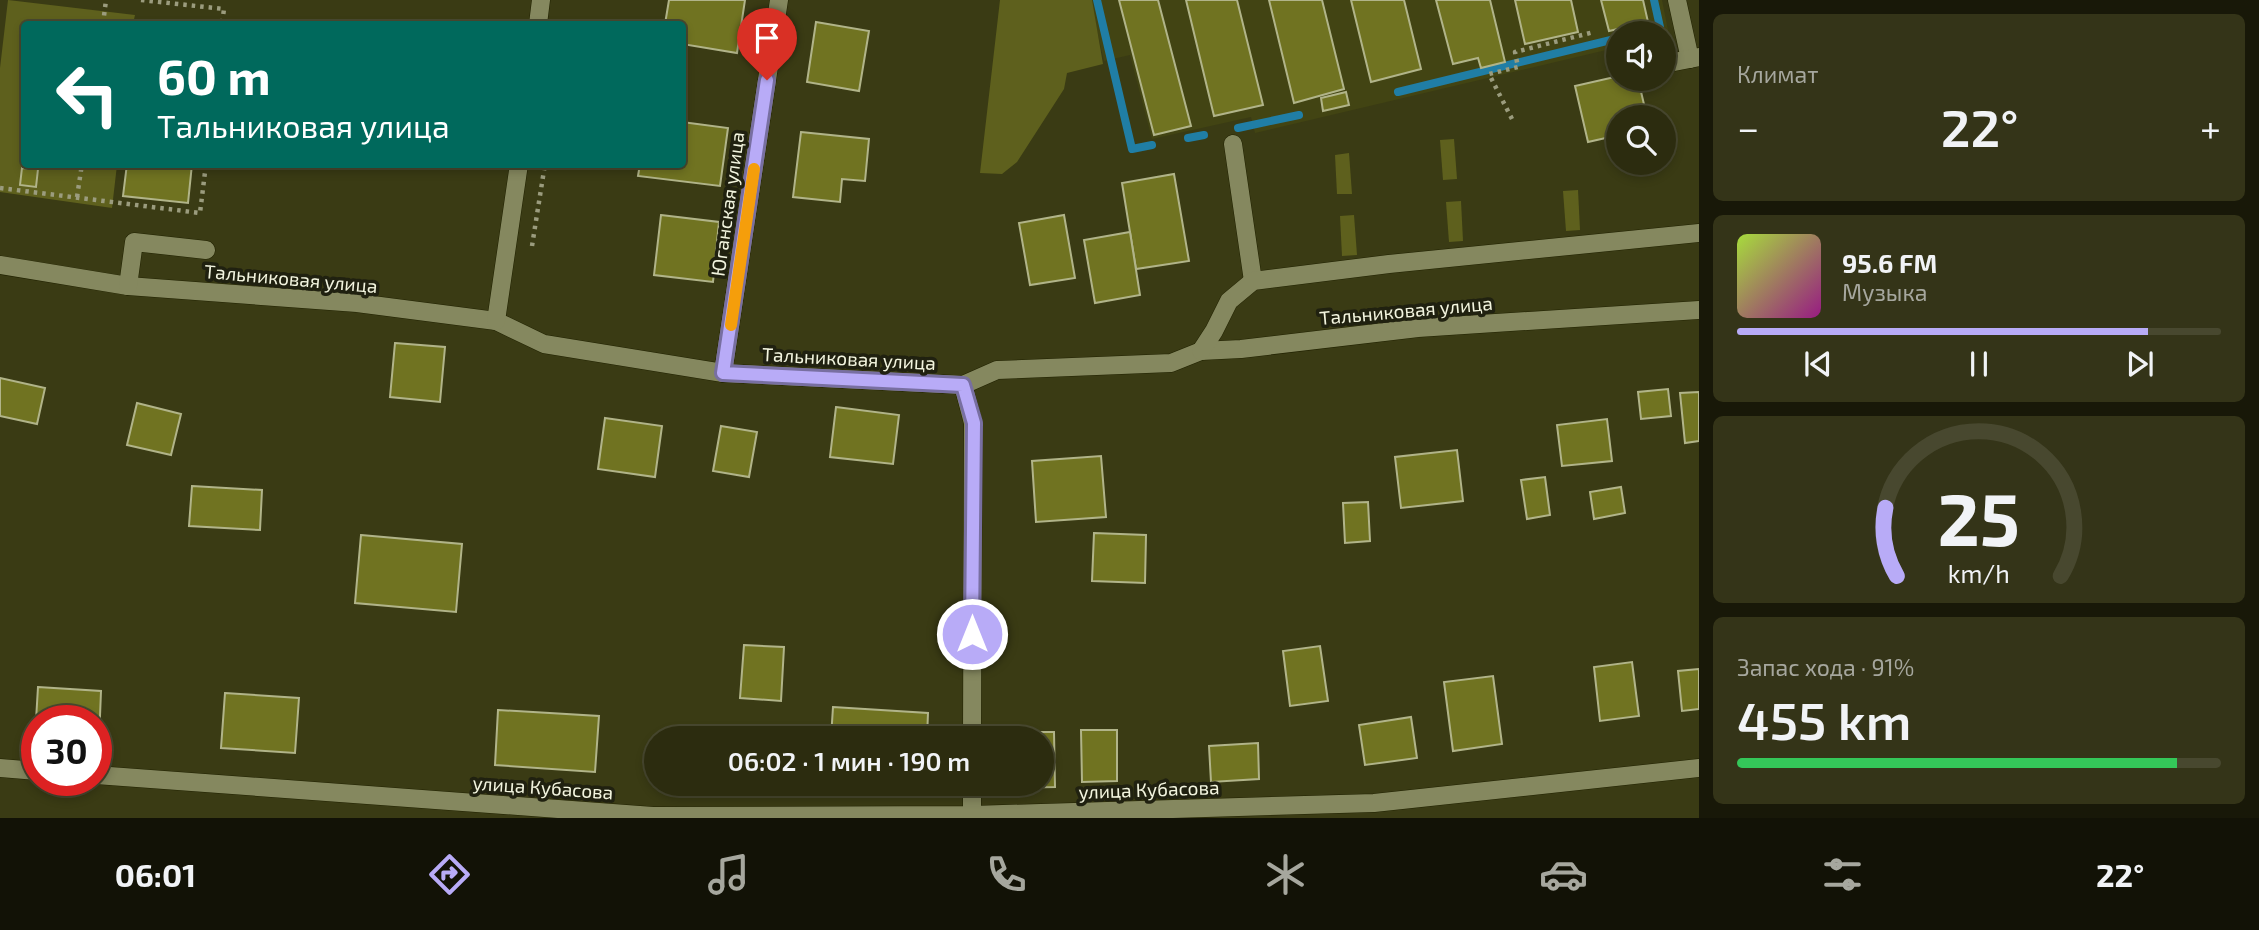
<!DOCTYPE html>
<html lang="ru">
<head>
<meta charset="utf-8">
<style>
  body { margin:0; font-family:"Exo 2",sans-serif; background:#343418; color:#f1f3f6; height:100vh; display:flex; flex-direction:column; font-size:26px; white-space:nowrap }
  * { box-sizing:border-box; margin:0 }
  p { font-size:23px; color:#a6a79e }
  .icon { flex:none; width:38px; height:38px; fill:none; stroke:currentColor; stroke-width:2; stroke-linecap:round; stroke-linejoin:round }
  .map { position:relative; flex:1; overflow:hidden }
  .panel { display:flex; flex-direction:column; gap:14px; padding:14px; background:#181808; width:560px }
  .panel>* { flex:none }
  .banner { position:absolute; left:21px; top:21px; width:665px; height:147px; border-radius:7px; box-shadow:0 4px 10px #0003,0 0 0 2px #48482f; background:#00695c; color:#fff; overflow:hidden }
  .controls { position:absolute; left:1606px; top:21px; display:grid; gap:14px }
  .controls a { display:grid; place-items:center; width:70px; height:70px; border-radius:50%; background:#2c2c0f; box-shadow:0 4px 10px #0003,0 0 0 2px #48482f; font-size:35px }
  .speed { position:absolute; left:21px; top:705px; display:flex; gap:14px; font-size:35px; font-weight:700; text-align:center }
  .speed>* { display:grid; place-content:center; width:91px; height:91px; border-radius:50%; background:#2c2c0f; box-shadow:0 4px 10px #0003,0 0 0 2px #48482f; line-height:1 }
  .speed .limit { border:10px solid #d22; background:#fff; color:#111 }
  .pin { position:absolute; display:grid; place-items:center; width:60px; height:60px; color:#fff; margin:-72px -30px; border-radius:50% 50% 50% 0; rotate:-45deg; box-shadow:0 0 7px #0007 }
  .pin .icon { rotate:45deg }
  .me { position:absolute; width:77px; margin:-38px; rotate:0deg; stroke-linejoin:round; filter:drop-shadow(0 0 5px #0008) }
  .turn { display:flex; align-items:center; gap:24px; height:147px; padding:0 21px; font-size:32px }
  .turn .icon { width:91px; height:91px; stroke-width:2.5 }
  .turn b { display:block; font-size:49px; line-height:60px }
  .big { font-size:52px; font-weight:600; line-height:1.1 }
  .panel .widget { flex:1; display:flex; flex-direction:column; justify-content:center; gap:10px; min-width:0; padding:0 24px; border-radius:10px; background:#343418 }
  .panel .dial { align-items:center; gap:0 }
  .dial svg { height:182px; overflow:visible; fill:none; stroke:#48482f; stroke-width:7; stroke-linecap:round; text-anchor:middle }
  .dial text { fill:#f1f3f6; stroke:none }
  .song { display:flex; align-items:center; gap:21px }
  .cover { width:84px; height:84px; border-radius:10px; background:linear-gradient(135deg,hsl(80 70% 55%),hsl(310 70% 35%)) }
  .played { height:7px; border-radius:4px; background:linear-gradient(90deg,#b8abf7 85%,#48482f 85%) }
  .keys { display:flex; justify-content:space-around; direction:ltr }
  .heat { display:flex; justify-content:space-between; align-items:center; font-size:38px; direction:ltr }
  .charge { height:10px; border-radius:5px; background:linear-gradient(90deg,#34c759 91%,#48482f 0) }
  .trip { position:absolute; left:644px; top:726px; width:410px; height:70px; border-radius:35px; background:#2c2c0f; box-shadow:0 4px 10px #0003,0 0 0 2px #48482f; font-weight:600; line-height:70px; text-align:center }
  .tab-bar { display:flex; height:112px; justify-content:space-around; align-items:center; background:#121206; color:#a6a79e }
  .tab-bar .icon { width:49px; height:49px }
  .tab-bar .current { color:#b8abf7 }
  .tab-bar b { font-size:32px; color:#f1f3f6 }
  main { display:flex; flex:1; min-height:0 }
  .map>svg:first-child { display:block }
  .built { fill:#424413 }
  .green { fill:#5e601d }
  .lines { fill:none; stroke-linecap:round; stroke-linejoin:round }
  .stream { stroke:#207ea5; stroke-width:8 }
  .building { fill:#707321; stroke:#b1b489; stroke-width:2 }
  .minor-casing { stroke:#212200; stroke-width:19 }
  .path { stroke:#9b9c7e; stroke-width:4.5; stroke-dasharray:3.5 5; stroke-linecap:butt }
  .minor { stroke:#85885f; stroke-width:18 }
  .route-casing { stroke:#786fa1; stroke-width:18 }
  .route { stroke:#b8abf7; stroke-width:12 }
  .slow { stroke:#f59e0b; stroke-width:12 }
  .labels { text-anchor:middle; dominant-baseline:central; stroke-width:7; stroke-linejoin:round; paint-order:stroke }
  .street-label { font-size:19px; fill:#f3f5df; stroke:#202110 }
</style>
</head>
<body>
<main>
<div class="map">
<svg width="1699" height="818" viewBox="0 0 1699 818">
  <rect width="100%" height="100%" fill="#3a3b14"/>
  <path class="built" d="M1090,0h572l7,35 -50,-2v14l-364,86 -4,-16 -99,22 -22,-84 -26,6z"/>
  <g class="green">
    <path d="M8,0l127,15 -2,9h-109v140l93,1 -5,43 -112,-16v-124z"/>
    <path d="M1000,0h92l11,64 -36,9 -3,16 -47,73 -15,12 -22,-1z"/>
    <path d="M1454,139l3,40 -14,1 -3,-40z"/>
    <path d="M1349,153l3,41h-15l-2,-39z"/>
    <path d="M1578,190l2,40 -14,1 -3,-40z"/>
    <path d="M1461,201l2,40 -14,1 -3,-40z"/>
    <path d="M1354,215l3,40 -15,1 -2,-40z"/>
  </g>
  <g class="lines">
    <g class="stream">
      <path d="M1097,0l35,149 20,-4"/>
      <path d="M1636,33l24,-6 -6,-27"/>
      <path d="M1398,92l221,-54"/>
      <path d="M1238,128l61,-13"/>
      <path d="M1188,138l16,-3"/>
    </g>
  </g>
  <g class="building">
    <path d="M669,0h76l-8,53 -55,-9v-20h-17z"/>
    <path d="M1119,0h39l33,126 -37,9z"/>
    <path d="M1186,0h51l26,105 -49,11z"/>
    <path d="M1269,0h53l22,89 -50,14z"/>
    <path d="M1351,0h53l17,69 -50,13z"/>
    <path d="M1436,0h54l15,62 -24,6 -3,-10 -25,6z"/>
    <path d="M1515,0h56l7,32 -53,12z"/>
    <path d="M1601,0h42l5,22 -39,9z"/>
    <path d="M816,22l53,9 -10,60 -52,-9z"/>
    <path d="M1619,76v3h19l9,38h-28v18l-31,7 -13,-56z"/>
    <path d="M1346,92l3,13 -26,6 -2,-13z"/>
    <path d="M682,122l46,6 -8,58 -82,-10 2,-12h42z"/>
    <path d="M801,132l68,7 -4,42 -23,-2 -2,23 -47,-5z"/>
    <path d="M127,164h65l-4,39 -65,-7z"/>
    <path d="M22,168l16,1 -2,18 -16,-2z"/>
    <path d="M1174,174l15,87 -53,8 -14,-86z"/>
    <path d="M661,215l58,7 -6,60 -59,-7z"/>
    <path d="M1064,215l11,63 -45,7 -11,-62z"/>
    <path d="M1130,232l10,63 -45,8 -11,-63z"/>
    <path d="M395,343l50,4 -5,55 -50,-5z"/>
    <path d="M0,378l45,10 -8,36 -37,-8z"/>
    <path d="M1668,389l3,27 -30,3 -3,-27z"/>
    <path d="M1699,392v49l-14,2 -5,-50z"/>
    <path d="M137,403l44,11 -10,41 -44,-10z"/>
    <path d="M836,407l63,8 -6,49 -63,-7z"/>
    <path d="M605,418l57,8 -7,51 -57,-8z"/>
    <path d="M1607,419l5,42 -50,5 -5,-41z"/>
    <path d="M721,426l36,6 -8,45 -36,-6z"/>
    <path d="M1457,450l6,51 -62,7 -6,-51z"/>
    <path d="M1101,456l5,61 -70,5 -4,-61z"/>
    <path d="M1545,477l5,38 -23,4 -6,-39z"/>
    <path d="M192,486l70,4 -2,40 -71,-4z"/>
    <path d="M1621,487l4,26 -31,6 -4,-27z"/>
    <path d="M1368,502l2,39 -25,2 -2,-40z"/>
    <path d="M1094,533l52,2 -1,48 -53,-2z"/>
    <path d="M361,535l101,9 -6,68 -101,-9z"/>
    <path d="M744,645l40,2 -3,54 -41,-3z"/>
    <path d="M1320,646l8,55 -38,5 -7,-55z"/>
    <path d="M1632,662l7,54 -39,5 -6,-54z"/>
    <path d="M1699,669v40l-17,2 -4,-40z"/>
    <path d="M1493,676l9,68 -49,7 -9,-69z"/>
    <path d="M38,687l63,4 -2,50 -3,-1v-19h-59v16h-2z"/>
    <path d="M225,693l74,5 -4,55 -74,-5z"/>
    <path d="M833,707l95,6 -1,25h-96z"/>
    <path d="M498,710l101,6 -4,56 -100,-7z"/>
    <path d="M1411,717l6,41 -52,7 -6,-40z"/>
    <path d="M1081,730h36v51l-35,1z"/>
    <path d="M997,732h57l1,55 -57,1v-4h43v-46h-44z"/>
    <path d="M1258,743l1,36 -48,3 -2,-36z"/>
  </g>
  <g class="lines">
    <g class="minor-casing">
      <g id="minor">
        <path d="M1677,0l13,59"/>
        <path d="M538,24l3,-24"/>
        <path d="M1664,64l35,-7"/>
        <path d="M1233,144l20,137"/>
        <path d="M0,265l128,21 229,17 139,18 48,23 179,29 240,12 34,-15 174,-7 30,-12 40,-2 177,-21 281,-18"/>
        <path d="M128,286l6,-44 72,8"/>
        <path d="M496,321l23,-157"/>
        <path d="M1201,351l13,-20 15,-30 24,-20 136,-17 310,-31"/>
        <path d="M723,373l56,-373"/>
        <path d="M963,385l10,38 -1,315"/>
        <path d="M0,768l37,3"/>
        <path d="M96,775l557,41 319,-1 402,-12 325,-35"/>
        <path d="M972,815v-31"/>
      </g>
    </g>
    <g class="path">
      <path d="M141,0l83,9 -2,15"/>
      <path d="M103,24l3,-24"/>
      <path d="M1512,119l-23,-45 29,-7 -3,-15 79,-20"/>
      <path d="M0,188l200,25 6,-49"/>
      <path d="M77,197l5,-33"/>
      <path d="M532,246l13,-82"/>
    </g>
    <use href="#minor" class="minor"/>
  </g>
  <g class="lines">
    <g class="route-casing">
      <path id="route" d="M767,80l-44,293 240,12 11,38 -2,211"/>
    </g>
    <use href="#route" class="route"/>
    <path class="slow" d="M731,325l23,-156"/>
  </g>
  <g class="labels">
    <g class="street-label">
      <text transform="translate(727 204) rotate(-82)">Юганская улица</text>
      <text transform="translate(291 278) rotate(5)">Тальниковая улица</text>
      <text transform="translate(1406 310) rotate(-5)">Тальниковая улица</text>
      <text transform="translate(849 358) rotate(3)">Тальниковая улица</text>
      <text transform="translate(543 787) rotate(4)">улица Кубасова</text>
      <text transform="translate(1149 789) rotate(-2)">улица Кубасова</text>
    </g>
  </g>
</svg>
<div class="controls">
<a><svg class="icon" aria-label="sound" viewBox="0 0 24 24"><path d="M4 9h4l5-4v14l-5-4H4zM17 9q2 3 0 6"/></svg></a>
<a><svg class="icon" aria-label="search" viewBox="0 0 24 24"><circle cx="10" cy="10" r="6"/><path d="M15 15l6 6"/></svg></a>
</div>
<div class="speed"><div class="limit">30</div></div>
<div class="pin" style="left:767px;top:80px;background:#d93025"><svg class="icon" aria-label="arrive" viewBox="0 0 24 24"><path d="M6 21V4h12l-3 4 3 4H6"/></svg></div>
<svg class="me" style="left:972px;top:634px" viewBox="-20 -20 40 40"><circle r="17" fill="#b8abf7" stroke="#fff" stroke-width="3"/><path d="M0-11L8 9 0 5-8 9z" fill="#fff"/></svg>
<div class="trip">06:02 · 1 мин · 190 m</div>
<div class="banner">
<div class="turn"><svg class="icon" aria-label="left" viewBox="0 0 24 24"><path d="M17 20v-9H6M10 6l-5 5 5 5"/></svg><div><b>60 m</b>Тальниковая улица</div></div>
</div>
</div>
<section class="panel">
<div class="widget"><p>Климат</p>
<div class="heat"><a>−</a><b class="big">22°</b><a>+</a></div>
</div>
<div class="widget">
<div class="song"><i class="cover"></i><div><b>95.6 FM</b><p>Музыка</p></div></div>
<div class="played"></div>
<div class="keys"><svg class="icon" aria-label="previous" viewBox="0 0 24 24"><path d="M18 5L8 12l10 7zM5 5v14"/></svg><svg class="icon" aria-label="pause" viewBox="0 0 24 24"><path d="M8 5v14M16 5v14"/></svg><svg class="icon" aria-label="next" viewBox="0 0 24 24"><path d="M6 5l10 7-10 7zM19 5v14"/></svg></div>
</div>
<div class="widget dial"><svg viewBox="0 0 100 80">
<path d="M14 69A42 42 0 1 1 86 69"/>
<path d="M14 69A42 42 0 0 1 9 39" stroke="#b8abf7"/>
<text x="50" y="56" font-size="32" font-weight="700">25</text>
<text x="50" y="72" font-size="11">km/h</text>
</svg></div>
<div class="widget"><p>Запас хода · 91%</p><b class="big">455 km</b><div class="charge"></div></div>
</section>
</main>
<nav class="tab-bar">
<b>06:01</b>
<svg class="icon current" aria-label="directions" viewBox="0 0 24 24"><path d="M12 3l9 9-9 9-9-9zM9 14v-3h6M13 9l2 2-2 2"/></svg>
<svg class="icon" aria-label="music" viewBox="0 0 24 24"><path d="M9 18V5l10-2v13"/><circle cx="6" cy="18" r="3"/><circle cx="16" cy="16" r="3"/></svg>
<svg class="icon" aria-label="phone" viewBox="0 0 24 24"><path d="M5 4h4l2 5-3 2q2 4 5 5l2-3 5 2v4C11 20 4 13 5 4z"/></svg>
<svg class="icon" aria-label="climate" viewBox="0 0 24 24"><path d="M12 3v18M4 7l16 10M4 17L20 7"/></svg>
<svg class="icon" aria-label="car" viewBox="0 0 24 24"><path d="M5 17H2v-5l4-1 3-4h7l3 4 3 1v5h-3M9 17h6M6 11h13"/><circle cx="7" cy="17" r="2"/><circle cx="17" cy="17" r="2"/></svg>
<svg class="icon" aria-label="filters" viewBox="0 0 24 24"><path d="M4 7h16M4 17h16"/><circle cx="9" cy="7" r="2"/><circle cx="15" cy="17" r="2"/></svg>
<b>22°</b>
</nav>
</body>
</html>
